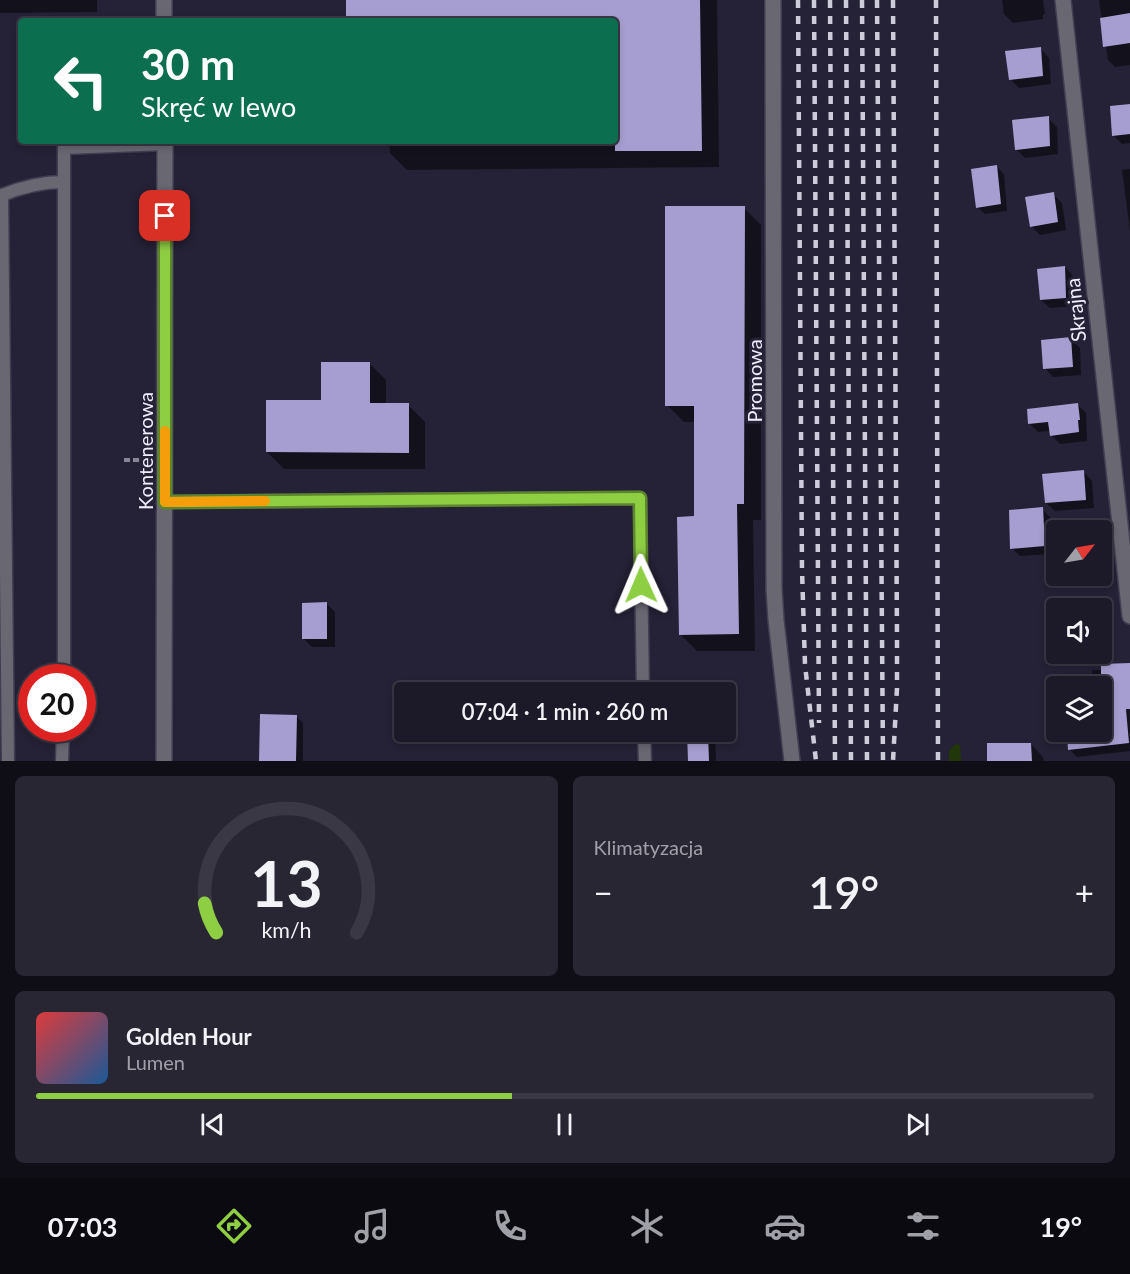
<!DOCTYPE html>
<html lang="pl">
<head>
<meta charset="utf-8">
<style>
  body { margin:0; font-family:Lato,sans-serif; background:#292634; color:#f1f3f6; height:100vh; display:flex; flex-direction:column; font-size:22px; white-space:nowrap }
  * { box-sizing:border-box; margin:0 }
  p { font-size:20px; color:#a0a0a8 }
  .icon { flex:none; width:33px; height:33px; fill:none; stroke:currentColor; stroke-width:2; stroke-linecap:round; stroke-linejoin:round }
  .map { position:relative; height:761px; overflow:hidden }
  .panel { display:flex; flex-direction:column; gap:15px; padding:15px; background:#0f0e16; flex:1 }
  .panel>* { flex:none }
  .hud { position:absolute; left:18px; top:18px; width:600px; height:126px; border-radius:6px; box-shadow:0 3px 9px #0003,0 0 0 2px #3a3845; background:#0b6e4f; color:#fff; overflow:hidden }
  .needle { width:39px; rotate:59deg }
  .buttons { position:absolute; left:1046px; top:520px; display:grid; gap:12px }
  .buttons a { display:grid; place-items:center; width:66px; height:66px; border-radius:6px; background:#1c1928; box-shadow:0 3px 9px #0003,0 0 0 2px #3a3845; font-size:30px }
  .speed { position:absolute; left:18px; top:664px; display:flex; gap:12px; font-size:30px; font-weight:700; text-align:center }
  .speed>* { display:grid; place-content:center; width:78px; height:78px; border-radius:50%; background:#1c1928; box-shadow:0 3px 9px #0003,0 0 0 2px #3a3845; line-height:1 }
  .speed .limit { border:9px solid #d22; background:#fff; color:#111 }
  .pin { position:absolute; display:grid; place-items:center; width:51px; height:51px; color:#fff; margin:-26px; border-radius:12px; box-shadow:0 3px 9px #0006 }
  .me { position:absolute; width:66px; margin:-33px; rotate:359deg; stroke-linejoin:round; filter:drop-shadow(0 0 4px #0008) }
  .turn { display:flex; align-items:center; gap:21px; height:126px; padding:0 24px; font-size:27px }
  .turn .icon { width:78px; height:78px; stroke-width:2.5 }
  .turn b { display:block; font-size:42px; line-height:51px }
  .big { font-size:45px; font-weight:600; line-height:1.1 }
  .panel .card { flex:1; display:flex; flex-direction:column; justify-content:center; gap:9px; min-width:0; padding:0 21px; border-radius:9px; background:#292634 }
  .panel .dial { align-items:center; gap:0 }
  .dial svg { height:156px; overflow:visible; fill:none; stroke:#3a3845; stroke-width:7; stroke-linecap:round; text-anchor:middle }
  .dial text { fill:#f1f3f6; stroke:none }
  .song { display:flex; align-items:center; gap:18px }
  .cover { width:72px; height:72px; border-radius:9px; background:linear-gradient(135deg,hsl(0 70% 55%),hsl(210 70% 35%)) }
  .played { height:6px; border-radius:3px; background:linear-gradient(90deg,#8ece43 45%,#3a3845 45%) }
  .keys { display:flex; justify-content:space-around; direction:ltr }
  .heat { display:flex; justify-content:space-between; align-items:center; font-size:33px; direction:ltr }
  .panel .tiles { flex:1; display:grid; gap:15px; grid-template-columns:1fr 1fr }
  .card:last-child { grid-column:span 2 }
  .trip { position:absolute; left:394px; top:682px; width:342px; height:60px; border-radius:6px; background:#1c1928; box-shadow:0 3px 9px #0003,0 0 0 2px #3a3845; font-weight:600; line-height:60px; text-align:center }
  .tabs { display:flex; height:96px; justify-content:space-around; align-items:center; background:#0b0a10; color:#a0a0a8 }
  .tabs .icon { width:42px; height:42px }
  .tabs .on { color:#8ece43 }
  .tabs b { font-size:27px; color:#f1f3f6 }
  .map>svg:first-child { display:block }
  .green { fill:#22360b }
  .shadow { fill:#0007 }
  .building { fill:#a69ed0 }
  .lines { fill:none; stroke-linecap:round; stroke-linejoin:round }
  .service-casing { stroke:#413e52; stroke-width:15 }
  .minor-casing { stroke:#413e52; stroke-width:18 }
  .path { stroke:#888597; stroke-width:4; stroke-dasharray:6 3; stroke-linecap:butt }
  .service { stroke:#686772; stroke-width:12 }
  .minor { stroke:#686772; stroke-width:15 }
  .rail { stroke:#cdccdb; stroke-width:4.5; stroke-dasharray:8 8; stroke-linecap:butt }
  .route-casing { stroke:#5c862c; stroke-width:15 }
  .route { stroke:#8ece43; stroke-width:10 }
  .slow { stroke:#f59e0b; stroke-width:10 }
  .labels { text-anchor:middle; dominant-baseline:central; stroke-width:6; stroke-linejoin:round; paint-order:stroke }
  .street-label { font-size:20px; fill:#f0effd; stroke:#252136 }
</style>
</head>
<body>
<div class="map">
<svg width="1130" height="761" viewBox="0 0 1130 761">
  <rect width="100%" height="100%" fill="#252136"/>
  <path class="green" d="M955,744l5,1 1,16h-12v-10z"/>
  <g class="shadow">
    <path d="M0,0h97v12l-97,1z"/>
    <path d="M348,0h369l2,167 -312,3 -17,-17 -1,-12h226v-120h-267z"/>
    <path d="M1002,0h41l2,14h-2v5l-30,4 -9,-9z"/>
    <path d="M1099,0h31v65l-15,2 -7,-7z"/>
    <path d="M1041,49l8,9 2,26 -32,4 -9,-9z"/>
    <path d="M1130,106v37l-8,1 -9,-9z"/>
    <path d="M1048,118l9,9 1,27 -33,4 -9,-9z"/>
    <path d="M997,167l7,7 3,37 -22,3 -8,-7z"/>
    <path d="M1130,169v62l-8,-61z"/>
    <path d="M1053,194l9,9 4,27 -26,5 -9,-9z"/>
    <path d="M744,208l17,17v295h-8l2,131h-58l-17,-17 15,-116v-96h-11l-17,-17z"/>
    <path d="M1065,267l8,9 1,30 -24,2 -9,-8z"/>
    <path d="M1071,339l9,9 1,27 -28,2 -8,-9z"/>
    <path d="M369,363l17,17v24l22,1 17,17v47h-141l-17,-17 55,-50z"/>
    <path d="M1078,405l8,8 1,28 -27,3 -9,-9v-4l-13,1 -8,-8z"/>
    <path d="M1084,472l8,9 2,27 -39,3 -9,-8z"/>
    <path d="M1042,509l8,8 2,22h4v20h-3l-5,-5 -28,2 -8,-8z"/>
    <path d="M1098,601l8,9 3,28 -8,1v-30h-39v-4z"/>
    <path d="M326,603l9,9v35h-23l-8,-8z"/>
    <path d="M1129,664l1,87 -53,6 -8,-8v-17h32v-45h-8l-1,-17h9v-4z"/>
    <path d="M262,716h34l7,7v38h-44z"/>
    <path d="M688,732h27l1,29h-27z"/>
    <path d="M988,744h43l12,13 1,4h-55z"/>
  </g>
  <g class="building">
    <path d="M346,0h354l2,151h-87v-130h-269z"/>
    <path d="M1130,13v30l-27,4 -3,-29z"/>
    <path d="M1041,47l2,29 -34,4 -4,-29z"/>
    <path d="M1130,104v30l-18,2 -2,-30z"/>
    <path d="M1049,116l1,30 -35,4 -3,-30z"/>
    <path d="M997,165l4,39 -25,4 -5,-39z"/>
    <path d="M1054,192l4,30 -28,5 -5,-30z"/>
    <path d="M665,206h80l-1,298h-7l2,130 -60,1 -2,-118 17,-1v-110h-29z"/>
    <path d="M1065,266l1,32 -26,2 -3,-31z"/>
    <path d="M1071,337l2,30 -30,2 -2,-29z"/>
    <path d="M321,362h49v41h39v50l-143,-1v-52h55z"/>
    <path d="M1078,403l2,17h-2l1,12 -29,4 -2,-14 -20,2 -1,-15z"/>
    <path d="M1084,470l2,30 -41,3 -3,-29z"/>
    <path d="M1043,507l2,39 -35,3 -1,-39z"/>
    <path d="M327,602v37h-25v-36z"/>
    <path d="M1130,663v46h-4l3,34 -61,7 -1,-18h34v-68z"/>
    <path d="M260,714l37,1 -1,46h-37z"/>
    <path d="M687,732h21l1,29h-21z"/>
    <path d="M987,743h44l1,18h-45z"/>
  </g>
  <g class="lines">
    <g class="service-casing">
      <g id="service">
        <path d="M64,141v537"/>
        <path d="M64,148l101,-4"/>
        <path d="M2,195l6,566"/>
        <path d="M0,196c21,-9 42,-14 64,-14"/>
        <path d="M166,502l474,-4 3,195"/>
        <path d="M644,732l1,29"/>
        <path d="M62,761l1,-32"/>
      </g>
    </g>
    <g class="minor-casing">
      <g id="minor">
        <path d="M164,0v21"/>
        <path d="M773,0l1,589 2,31 16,141"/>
        <path d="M1063,0l67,616"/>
        <path d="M164,761l1,-620"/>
      </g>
    </g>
    <path class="path" d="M124,460h17"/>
    <use href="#service" class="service"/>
    <use href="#minor" class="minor"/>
    <g class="rail">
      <path d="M798,0l4,570 3,95 11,96"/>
      <path d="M814,0l5,723"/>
      <path d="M830,0l5,761"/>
      <path d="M846,0l5,761"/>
      <path d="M862,0l5,761"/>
      <path d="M877,0l6,761"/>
      <path d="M893,0l4,637v51l-4,73"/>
      <path d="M936,0l2,761"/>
    </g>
  </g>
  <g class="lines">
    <g class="route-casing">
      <path id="route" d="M165,216v286l475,-4 1,87"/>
    </g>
    <use href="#route" class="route"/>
    <path class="slow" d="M165,431v71l100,-1"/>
  </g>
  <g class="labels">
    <g class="street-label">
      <text transform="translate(1075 310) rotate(-96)">Skrajna</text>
      <text transform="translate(754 381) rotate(-90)">Promowa</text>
      <text transform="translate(145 451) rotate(-90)">Kontenerowa</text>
    </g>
  </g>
</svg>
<div class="buttons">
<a><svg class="needle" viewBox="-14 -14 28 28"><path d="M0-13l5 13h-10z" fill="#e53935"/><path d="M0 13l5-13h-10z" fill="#a0a0a8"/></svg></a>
<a><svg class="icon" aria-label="sound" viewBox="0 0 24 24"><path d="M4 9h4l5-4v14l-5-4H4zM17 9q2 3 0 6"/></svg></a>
<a><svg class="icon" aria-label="layers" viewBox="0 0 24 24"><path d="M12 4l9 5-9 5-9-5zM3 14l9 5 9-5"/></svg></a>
</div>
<div class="speed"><div class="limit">20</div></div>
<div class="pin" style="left:165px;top:216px;background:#d93025"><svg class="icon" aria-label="arrive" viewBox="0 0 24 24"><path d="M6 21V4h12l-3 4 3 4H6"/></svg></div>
<svg class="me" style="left:641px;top:585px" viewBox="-20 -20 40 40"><path d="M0-17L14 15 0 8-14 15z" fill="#8ece43" stroke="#fff" stroke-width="4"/></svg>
<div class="trip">07:04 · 1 min · 260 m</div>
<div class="hud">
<div class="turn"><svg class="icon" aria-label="left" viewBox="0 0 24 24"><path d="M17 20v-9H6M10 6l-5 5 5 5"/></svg><div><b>30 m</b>Skręć w lewo</div></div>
</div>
</div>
<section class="panel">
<div class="tiles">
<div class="card dial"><svg viewBox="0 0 100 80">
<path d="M14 69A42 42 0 1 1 86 69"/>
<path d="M14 69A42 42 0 0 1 8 54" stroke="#8ece43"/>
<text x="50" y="56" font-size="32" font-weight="700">13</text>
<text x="50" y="72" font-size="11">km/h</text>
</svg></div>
<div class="card"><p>Klimatyzacja</p>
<div class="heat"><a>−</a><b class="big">19°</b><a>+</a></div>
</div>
<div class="card">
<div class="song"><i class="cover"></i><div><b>Golden Hour</b><p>Lumen</p></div></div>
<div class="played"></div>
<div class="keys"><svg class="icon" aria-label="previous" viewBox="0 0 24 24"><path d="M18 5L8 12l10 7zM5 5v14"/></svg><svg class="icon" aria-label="pause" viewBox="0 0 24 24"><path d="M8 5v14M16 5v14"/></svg><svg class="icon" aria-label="next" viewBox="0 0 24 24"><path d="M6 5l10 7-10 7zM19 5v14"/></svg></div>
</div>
</div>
</section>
<nav class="tabs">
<b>07:03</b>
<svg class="icon on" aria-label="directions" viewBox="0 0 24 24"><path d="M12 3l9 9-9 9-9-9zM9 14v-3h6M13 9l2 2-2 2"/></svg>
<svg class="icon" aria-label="music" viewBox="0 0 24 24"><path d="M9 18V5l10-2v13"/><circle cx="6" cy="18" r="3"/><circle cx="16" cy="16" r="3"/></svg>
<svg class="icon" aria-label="phone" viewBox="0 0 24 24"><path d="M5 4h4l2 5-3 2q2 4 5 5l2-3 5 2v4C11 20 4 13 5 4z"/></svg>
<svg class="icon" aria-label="climate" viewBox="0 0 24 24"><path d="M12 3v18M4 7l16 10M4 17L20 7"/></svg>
<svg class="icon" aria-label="car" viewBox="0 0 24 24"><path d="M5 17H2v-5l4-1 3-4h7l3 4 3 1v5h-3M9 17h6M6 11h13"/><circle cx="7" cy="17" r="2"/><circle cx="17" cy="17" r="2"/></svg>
<svg class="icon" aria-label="filters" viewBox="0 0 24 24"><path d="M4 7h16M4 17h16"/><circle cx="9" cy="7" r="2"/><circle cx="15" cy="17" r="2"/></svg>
<b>19°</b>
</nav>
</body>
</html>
